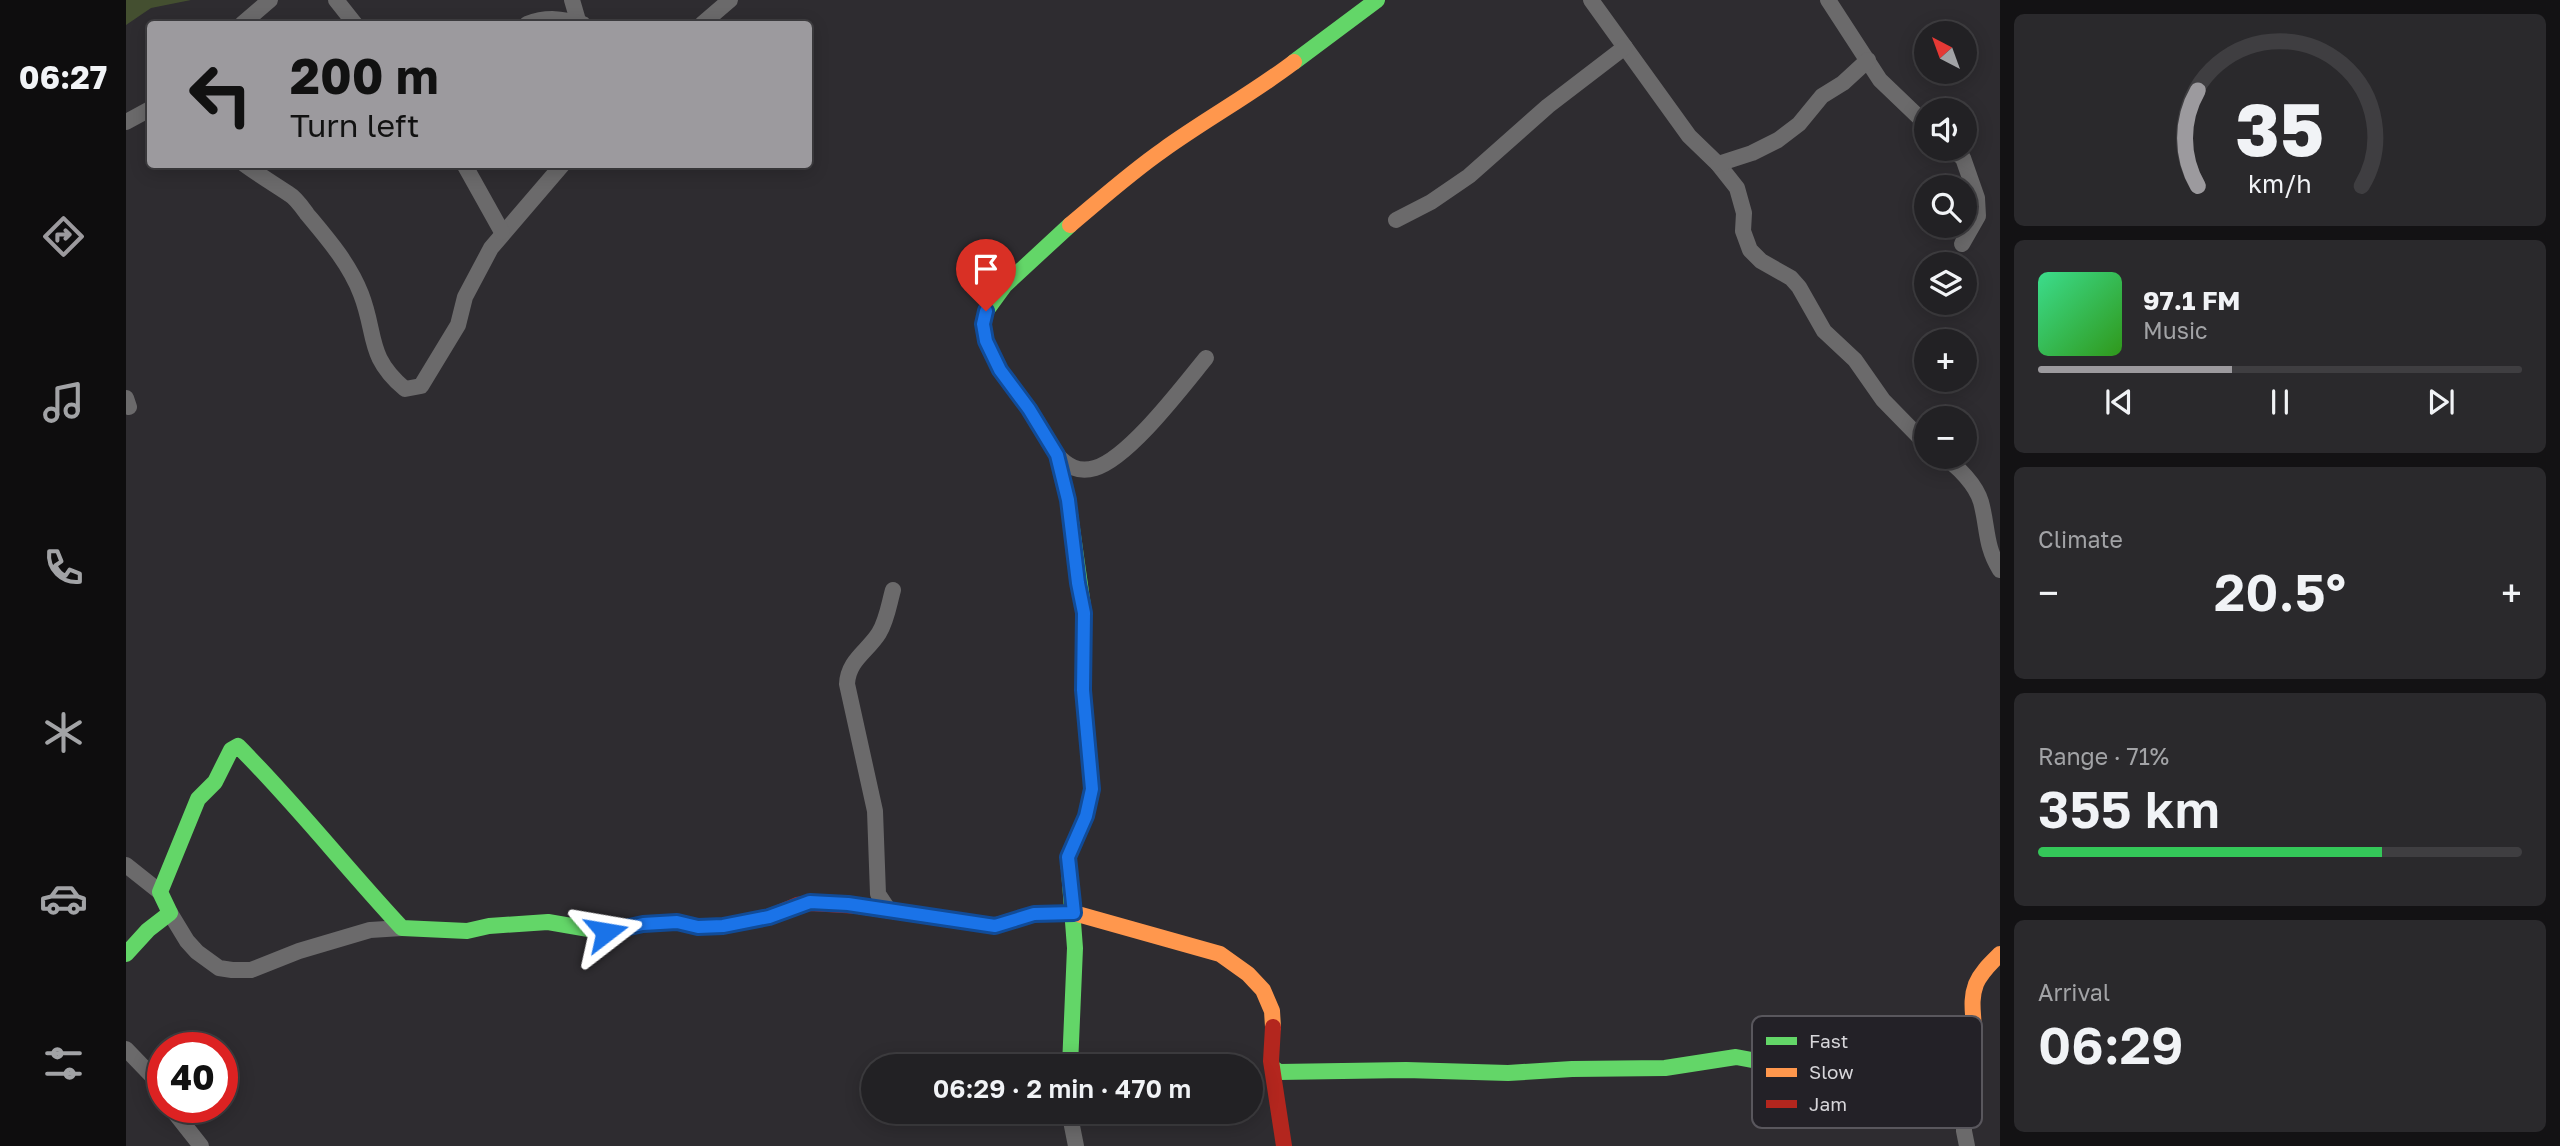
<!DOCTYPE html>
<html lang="en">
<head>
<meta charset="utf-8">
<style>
  body { margin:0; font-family:"Golos Text",sans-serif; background:#2a292c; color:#f1f3f6; height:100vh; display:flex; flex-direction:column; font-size:26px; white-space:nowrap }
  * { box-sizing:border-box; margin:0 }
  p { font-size:23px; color:#a2a3a6 }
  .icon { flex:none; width:38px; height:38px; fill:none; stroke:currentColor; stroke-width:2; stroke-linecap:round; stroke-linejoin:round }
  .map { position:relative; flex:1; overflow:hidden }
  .panel { display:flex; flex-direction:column; gap:14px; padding:14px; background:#131214; width:560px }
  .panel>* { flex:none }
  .top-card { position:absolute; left:21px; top:21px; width:665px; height:147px; border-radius:7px; box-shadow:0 4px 18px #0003,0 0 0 2px #3f3e41; background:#9c9a9e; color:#111; overflow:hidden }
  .needle { width:46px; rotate:319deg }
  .controls { position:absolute; left:1788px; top:21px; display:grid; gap:14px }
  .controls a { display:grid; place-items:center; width:63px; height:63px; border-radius:50%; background:#222124; box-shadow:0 4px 18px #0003,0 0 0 2px #3f3e41; font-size:35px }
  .speed { position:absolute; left:21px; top:1032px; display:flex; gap:14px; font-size:35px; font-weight:700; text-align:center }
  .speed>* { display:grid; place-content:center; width:91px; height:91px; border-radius:50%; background:#222124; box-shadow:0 4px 18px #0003,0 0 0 2px #3f3e41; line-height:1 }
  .speed .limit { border:10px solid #d22; background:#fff; color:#111 }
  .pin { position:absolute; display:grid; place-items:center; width:60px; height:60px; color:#fff; margin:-72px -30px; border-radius:50% 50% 50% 0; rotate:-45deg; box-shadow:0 0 7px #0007 }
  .pin .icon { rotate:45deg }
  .me { position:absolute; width:77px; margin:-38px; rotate:76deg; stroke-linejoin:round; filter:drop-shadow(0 0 5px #0008) }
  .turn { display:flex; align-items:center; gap:24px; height:147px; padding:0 28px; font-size:32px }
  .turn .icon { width:91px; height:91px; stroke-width:2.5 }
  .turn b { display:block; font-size:49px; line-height:60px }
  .big { font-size:52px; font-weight:600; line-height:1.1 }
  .panel .card { flex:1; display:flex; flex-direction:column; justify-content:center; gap:10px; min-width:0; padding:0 24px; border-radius:10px; background:#2a292c }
  .panel .dial { align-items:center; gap:0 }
  .dial svg { height:182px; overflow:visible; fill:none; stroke:#3f3e41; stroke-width:7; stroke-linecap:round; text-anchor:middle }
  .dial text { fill:#f1f3f6; stroke:none }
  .song { display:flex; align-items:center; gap:21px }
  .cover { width:84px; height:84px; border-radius:10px; background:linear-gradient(135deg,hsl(150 70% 55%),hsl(110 70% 35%)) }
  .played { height:7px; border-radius:4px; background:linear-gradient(90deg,#9c9a9e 40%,#3f3e41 40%) }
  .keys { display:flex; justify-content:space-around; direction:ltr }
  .heat { display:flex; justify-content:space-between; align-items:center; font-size:38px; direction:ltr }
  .charge { height:10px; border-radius:5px; background:linear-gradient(90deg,#34c759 71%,#3f3e41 0) }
  .trip { position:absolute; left:735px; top:1054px; width:402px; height:70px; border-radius:35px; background:#222124; box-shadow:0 4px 18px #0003,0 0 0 2px #3f3e41; font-weight:600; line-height:70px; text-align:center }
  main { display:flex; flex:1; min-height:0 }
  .tab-bar { display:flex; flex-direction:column; width:126px; justify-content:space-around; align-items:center; background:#0e0d0e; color:#a2a3a6 }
  .tab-bar .icon { width:49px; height:49px }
  .tab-bar .current { color:#9c9a9e }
  .tab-bar b { font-size:32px; color:#f1f3f6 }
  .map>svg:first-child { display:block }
  .green { fill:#444f30 }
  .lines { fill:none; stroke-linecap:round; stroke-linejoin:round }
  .street { stroke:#6b6a6b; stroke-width:16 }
  .fast { stroke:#63d668; stroke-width:16 }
  .slow { stroke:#ff974d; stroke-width:16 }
  .jam { stroke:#b3261e; stroke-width:16 }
  .route-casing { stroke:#114b97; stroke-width:18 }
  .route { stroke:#1a73e8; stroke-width:12 }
  .key { fill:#232127; stroke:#59575d; stroke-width:2 }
  .key-label { font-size:19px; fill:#d7d6da }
</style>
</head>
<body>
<main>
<nav class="tab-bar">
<b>06:27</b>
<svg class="icon current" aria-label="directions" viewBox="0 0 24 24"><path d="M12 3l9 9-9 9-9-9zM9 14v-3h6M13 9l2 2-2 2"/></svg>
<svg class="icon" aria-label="music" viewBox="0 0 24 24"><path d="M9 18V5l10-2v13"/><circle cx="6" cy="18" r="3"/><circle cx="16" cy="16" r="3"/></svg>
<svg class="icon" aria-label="phone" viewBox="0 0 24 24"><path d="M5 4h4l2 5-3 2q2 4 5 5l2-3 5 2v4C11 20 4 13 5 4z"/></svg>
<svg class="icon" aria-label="climate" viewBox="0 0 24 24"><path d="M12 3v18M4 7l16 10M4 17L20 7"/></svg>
<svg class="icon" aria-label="car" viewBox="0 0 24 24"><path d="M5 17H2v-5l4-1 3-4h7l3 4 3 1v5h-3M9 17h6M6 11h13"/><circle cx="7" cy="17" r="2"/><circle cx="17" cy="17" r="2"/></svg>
<svg class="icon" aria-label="filters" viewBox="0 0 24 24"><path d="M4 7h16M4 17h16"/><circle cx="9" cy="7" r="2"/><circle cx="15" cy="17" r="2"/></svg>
</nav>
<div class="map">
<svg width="1874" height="1146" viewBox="0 0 1874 1146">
  <rect width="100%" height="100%" fill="#2e2c30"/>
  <path class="green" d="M0,0h65l-40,8 -25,17z"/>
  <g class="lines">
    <g class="street">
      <path d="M210,0l19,24"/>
      <path d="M446,0l7,24"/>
      <path d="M1465,0l98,136 29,28 19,24 7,25 -1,18 7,19 11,11 30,17 8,9 25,44 31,29 28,40 44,45"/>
      <path d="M1702,0l52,80 47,45"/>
      <path d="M116,24l28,-24"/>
      <path d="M401,24c21,-8 35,-5 56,0"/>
      <path d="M576,24l28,-24"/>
      <path d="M0,122l24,-13"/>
      <path d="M1824,149l13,9 14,40 1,18 -16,28"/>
      <path d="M118,164c15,11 30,20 45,30 7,4 13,13 18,20 20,24 42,49 54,80 16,41 5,62 44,95l16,-3 37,-61 7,-28 26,-49 72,-84"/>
      <path d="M338,164l38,68"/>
      <path d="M1592,164l34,-11 26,-13 21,-16 23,-28 21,-13 25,-23"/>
      <path d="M1270,220l35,-18 38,-26 79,-70 77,-59"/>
      <path d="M0,398l3,9"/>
      <path d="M931,455c10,11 21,18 38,13 34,-10 88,-82 111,-110"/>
      <path d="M1817,457c15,9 33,28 38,45 7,26 4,44 19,68"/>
      <path d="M0,865l34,27"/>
      <path d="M762,909l-10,-15 -3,-83 -28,-127c1,-24 21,-33 32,-51 8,-13 10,-29 14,-43"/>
      <path d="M44,913l17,28 10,11 22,16 13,2h19l48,-19 71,-21 32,-2"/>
      <path d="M0,1049l26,27 11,18"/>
      <path d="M1834,1059l4,33v39l3,15"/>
      <path d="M45,1108l30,38"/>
      <path d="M943,1111l7,35"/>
    </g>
    <g class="fast">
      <path d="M1168,62l83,-62"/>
      <path d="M944,225l-65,60 -19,26 -3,13 3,17 14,29 29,39 28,46 11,45 16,113 -1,77 9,99 -6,27 -18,41 7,91 -5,118"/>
      <path d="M0,954l22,-24 22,-17 -10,-21 38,-93 17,-17 16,-32 7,-4c58,58 108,122 164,182l65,3 22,-5 59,-4 58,10 37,-8 18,-1"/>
      <path d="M1147,1068l6,4 127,-2 102,3 64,-4 93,-1 71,-11 32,6 54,5h45"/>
    </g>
    <g class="slow">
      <path d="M944,225c30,-25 60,-52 93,-75 43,-31 89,-56 131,-88"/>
      <path d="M733,906l135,20 40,-12 40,-1 146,41 28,20 15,16 9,21 1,16"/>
      <path d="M1741,1068l85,-6c38,-23 12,-46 24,-78 5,-12 15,-21 24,-30"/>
    </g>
    <g class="jam">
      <path d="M535,923l16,-1 21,5 25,-1 46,-9 28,-12 13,-2 49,3"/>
      <path d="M1147,1027l-2,34 13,85"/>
    </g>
  </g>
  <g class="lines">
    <g class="route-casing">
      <path id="route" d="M480,932l37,-8 34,-2 21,5 25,-1 46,-9 41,-15 38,2 147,22 39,-12 40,-1 -6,-56 18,-41 6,-27 -9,-99 1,-77 -6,-30 -10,-83 -11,-45 -28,-46 -29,-39 -14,-29 -3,-17 3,-13"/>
    </g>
    <use href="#route" class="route"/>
  </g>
  <rect x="1626" y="1016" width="230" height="112" rx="10" class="key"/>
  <rect x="1640" y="1037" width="31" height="8" fill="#63d668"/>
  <rect x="1640" y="1068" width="31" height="9" fill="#ff974d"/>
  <rect x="1640" y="1100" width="31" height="8" fill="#b3261e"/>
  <g class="key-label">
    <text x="1683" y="1048">Fast</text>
    <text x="1683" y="1079">Slow</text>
    <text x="1683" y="1111">Jam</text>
  </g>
</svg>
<div class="controls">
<a><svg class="needle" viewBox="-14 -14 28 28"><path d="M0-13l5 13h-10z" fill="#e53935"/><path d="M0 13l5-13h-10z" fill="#a2a3a6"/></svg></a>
<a><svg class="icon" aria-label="sound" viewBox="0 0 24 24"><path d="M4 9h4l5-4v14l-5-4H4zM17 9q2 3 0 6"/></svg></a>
<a><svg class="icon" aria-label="search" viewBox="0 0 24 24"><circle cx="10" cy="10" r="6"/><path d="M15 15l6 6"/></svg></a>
<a><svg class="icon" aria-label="layers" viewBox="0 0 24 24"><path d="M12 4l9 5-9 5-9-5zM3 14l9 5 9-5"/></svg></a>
<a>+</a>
<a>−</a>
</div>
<div class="speed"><div class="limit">40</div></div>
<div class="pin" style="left:860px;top:311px;background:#d93025"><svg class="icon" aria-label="arrive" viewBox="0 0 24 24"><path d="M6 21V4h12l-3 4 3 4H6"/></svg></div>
<svg class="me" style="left:480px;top:932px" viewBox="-20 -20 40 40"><path d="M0-17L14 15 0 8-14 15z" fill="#1a73e8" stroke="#fff" stroke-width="4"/></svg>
<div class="trip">06:29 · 2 min · 470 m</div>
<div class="top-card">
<div class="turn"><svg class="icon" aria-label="left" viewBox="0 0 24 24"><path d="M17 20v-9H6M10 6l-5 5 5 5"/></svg><div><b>200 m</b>Turn left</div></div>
</div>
</div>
<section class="panel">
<div class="card dial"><svg viewBox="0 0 100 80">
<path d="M14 69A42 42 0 1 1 86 69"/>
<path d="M14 69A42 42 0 0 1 14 27" stroke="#9c9a9e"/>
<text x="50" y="56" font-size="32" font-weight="700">35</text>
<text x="50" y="72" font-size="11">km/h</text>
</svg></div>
<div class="card">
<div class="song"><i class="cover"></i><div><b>97.1 FM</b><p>Music</p></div></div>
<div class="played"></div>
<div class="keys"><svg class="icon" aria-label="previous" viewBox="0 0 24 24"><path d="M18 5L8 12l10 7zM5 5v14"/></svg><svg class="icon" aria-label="pause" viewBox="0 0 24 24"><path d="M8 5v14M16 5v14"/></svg><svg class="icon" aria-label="next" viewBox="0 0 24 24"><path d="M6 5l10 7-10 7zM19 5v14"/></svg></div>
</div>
<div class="card"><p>Climate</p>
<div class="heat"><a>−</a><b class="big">20.5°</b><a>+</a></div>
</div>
<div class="card"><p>Range · 71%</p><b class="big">355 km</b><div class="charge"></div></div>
<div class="card"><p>Arrival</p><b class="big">06:29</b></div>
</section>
</main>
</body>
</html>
